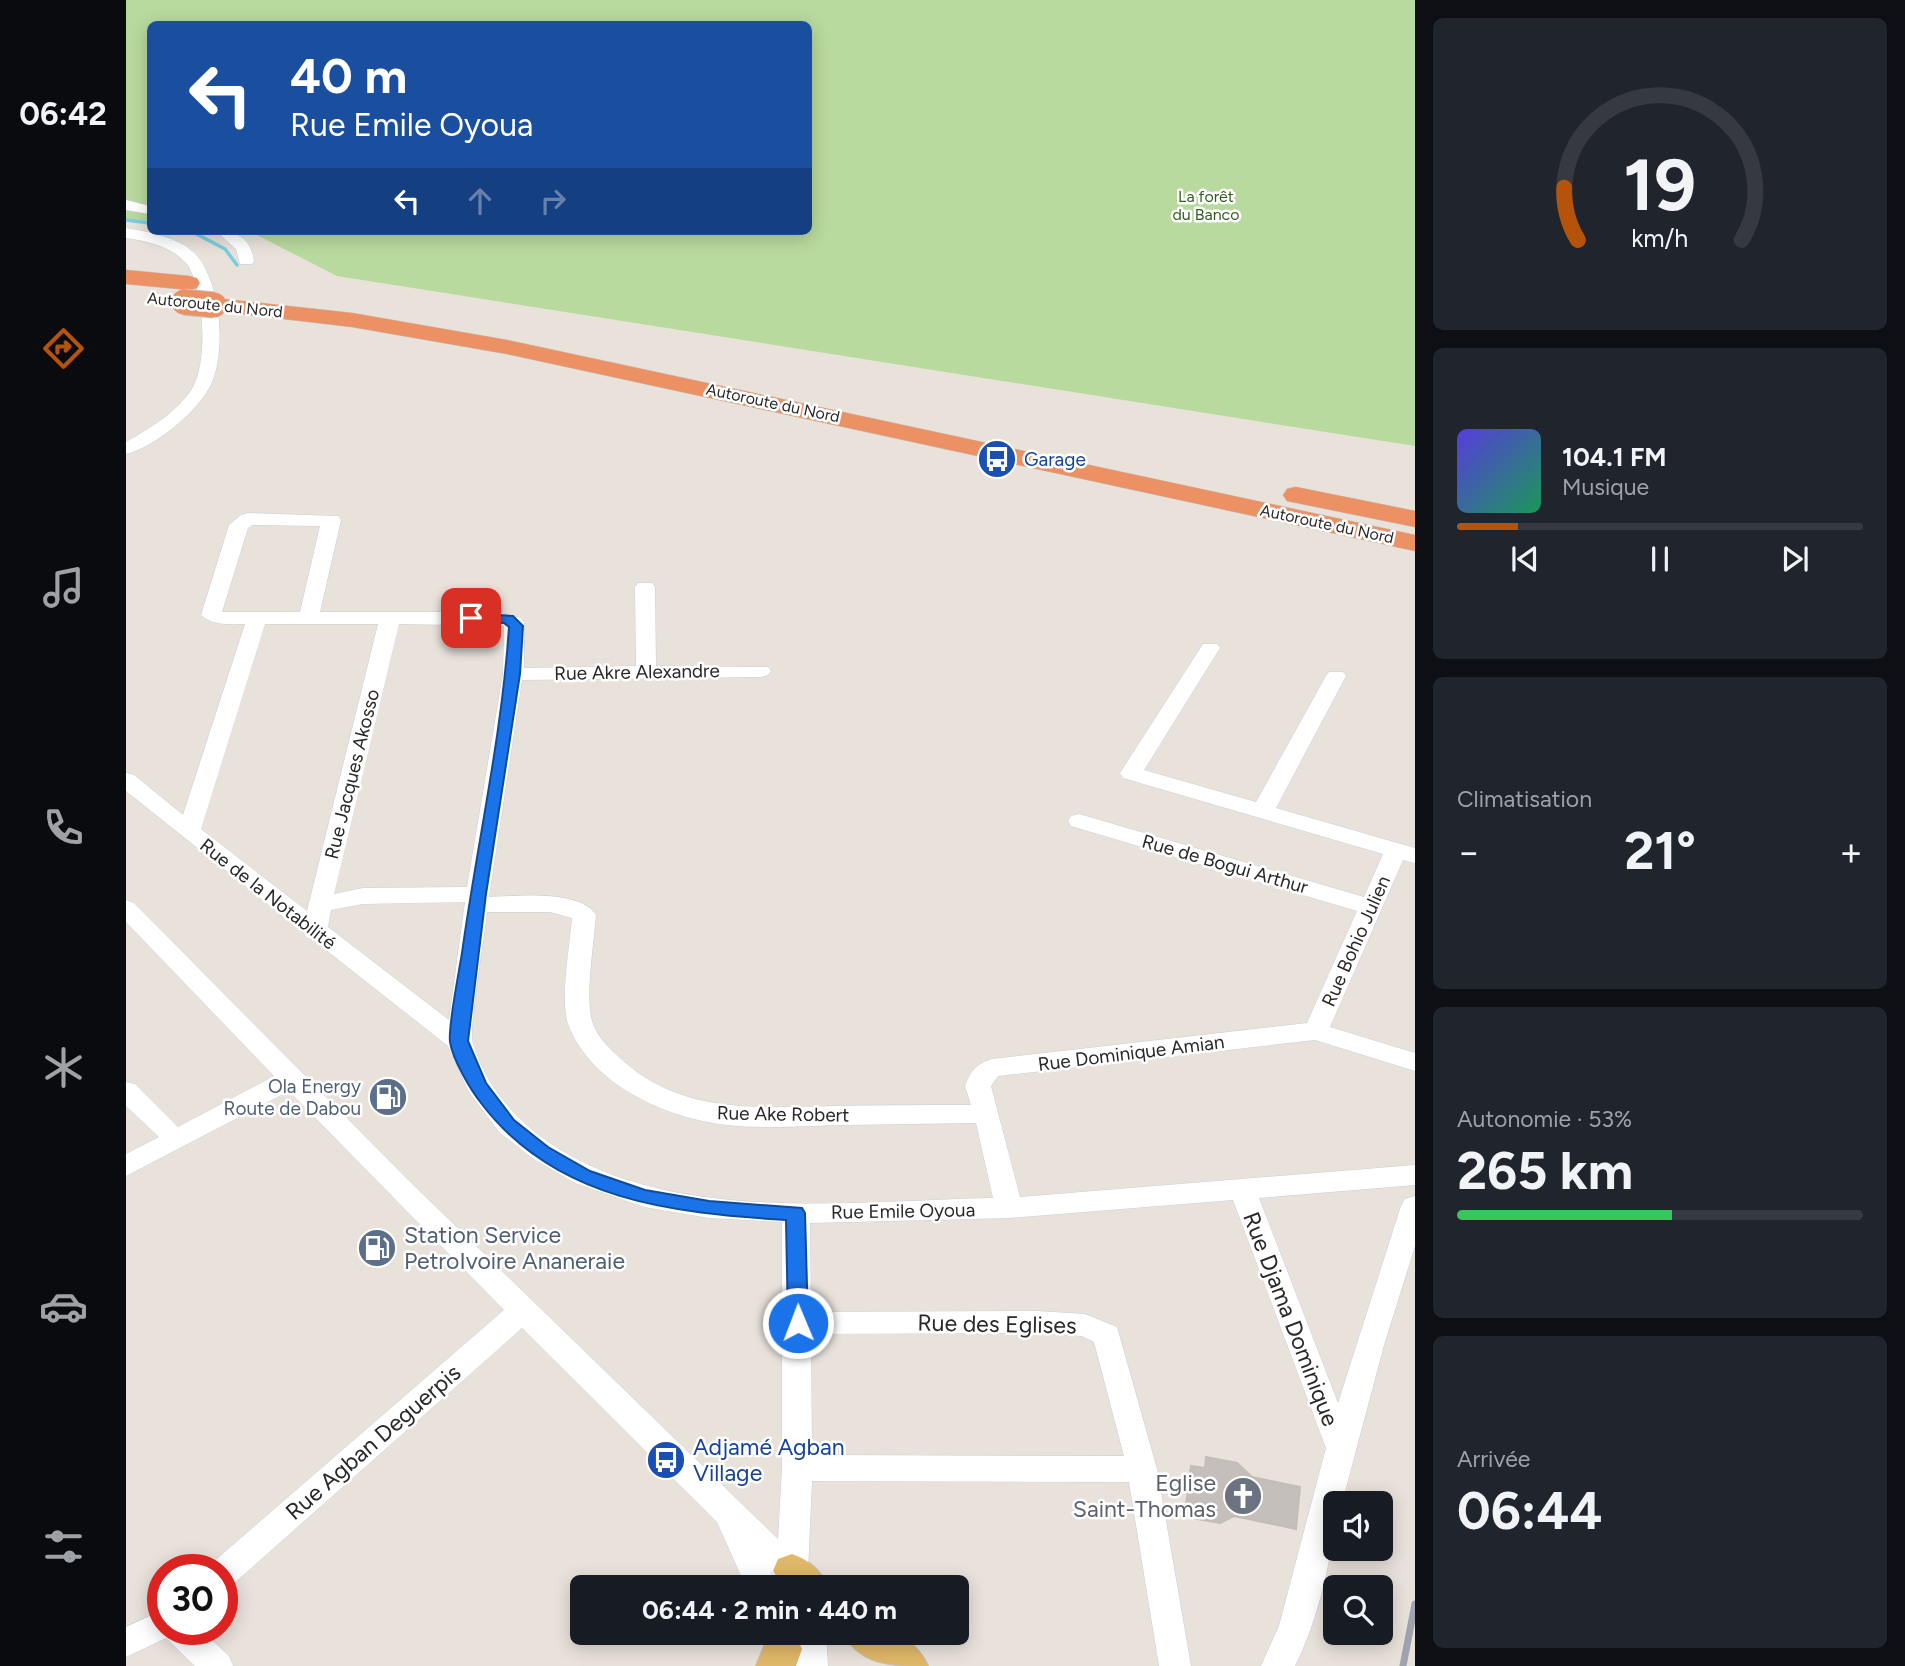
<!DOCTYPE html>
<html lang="fr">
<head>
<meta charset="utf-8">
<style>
  body { margin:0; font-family:Figtree,sans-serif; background:#20242c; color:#f1f3f6; height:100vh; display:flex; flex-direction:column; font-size:26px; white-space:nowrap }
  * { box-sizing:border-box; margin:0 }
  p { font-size:23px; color:#9ea1a6 }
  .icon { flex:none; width:38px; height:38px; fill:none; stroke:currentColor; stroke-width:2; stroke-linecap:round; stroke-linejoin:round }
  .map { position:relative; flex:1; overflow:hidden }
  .panel { display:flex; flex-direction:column; gap:18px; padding:18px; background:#0d0f14; width:490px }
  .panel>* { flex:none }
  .hud { position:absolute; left:21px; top:21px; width:665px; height:214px; border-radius:10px; box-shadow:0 4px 18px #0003; background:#1a4fa0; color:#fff; overflow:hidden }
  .controls { position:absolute; left:1197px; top:1491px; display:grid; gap:14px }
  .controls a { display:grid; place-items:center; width:70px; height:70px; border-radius:10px; background:#171b24; box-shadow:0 4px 18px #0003; font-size:35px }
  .speed { position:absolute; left:21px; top:1554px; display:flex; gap:14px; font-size:35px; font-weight:700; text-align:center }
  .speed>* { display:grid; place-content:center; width:91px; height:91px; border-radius:50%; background:#171b24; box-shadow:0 4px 18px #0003; line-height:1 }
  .speed .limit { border:10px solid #d22; background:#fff; color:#111 }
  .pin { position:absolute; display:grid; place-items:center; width:60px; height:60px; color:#fff; margin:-30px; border-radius:14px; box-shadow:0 4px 10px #0006 }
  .me { position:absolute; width:77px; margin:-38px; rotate:359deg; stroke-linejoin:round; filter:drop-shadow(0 0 5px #0008) }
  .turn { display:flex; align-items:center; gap:24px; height:147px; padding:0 28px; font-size:32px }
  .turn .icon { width:91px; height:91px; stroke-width:2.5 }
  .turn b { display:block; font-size:49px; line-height:60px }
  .lanes { display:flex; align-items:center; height:66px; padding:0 28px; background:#0003; justify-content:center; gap:35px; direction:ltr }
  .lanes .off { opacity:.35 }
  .big { font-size:52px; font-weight:700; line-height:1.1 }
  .panel .card { flex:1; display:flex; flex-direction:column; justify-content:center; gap:10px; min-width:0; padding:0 24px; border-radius:10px; background:#20242c }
  .panel .dial { align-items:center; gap:0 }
  .dial svg { height:182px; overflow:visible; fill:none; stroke:#363941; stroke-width:7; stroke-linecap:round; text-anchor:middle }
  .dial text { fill:#f1f3f6; stroke:none }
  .song { display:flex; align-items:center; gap:21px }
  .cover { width:84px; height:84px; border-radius:10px; background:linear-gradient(135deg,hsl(250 70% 55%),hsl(150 70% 35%)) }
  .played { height:7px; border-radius:4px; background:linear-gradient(90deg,#b45309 15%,#363941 15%) }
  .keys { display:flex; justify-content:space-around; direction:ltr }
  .heat { display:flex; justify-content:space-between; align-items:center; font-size:38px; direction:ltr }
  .charge { height:10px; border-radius:5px; background:linear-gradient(90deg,#34c759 53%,#363941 0) }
  .trip { position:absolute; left:444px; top:1575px; width:399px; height:70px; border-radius:10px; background:#171b24; box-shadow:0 4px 18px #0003; font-weight:700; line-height:70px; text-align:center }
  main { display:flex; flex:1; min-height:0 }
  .tab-bar { display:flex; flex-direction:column; width:126px; justify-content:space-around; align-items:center; background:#090b0e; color:#9ea1a6 }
  .tab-bar .icon { width:49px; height:49px }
  .tab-bar .on { color:#b45309 }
  .tab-bar b { font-size:32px; color:#f1f3f6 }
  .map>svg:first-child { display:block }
  .green { fill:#b8da9e }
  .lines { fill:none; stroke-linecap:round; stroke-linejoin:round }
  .stream { stroke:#79cfe0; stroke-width:3.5 }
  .building { fill:#c4bfbb; stroke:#c4bdb5; stroke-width:2 }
  .minor-casing { stroke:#caced8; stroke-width:1 }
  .major-casing { stroke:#c3c3c3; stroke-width:2 }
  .highway-casing { stroke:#c3c3c3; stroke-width:1 }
  .minor { fill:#fff; fill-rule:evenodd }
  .major { fill:#e0b869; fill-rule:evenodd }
  .highway { fill:#eb9164; fill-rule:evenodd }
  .rail { stroke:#9fa3b0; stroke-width:7 }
  .highway-bridge-casing { stroke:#c3c3c3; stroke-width:27; stroke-linecap:butt }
  .highway-bridge { stroke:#eb9164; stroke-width:25 }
  .route { fill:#1a73e8; stroke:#114b97; stroke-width:2 }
  .labels { text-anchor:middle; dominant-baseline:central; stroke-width:5; stroke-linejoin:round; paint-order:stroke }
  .far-park-label { font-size:16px; fill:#335c21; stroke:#fff }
  .far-street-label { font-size:16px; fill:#282828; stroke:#fff }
  .transit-label { font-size:19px; fill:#164399; stroke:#fff; text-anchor:start }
  .street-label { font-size:19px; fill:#282828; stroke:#fff }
  .service-label { font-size:19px; fill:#4e5e75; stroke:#fff; text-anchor:end }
  .near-service-label { font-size:23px; fill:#4e5e75; stroke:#fff; text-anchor:start }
  .near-street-label { font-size:23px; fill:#282828; stroke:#fff }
  .near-transit-label { font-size:23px; fill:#164399; stroke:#fff; text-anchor:start }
  .near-worship-label { font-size:23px; fill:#5b616d; stroke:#fff; text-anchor:end }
</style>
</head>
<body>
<main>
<nav class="tab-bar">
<b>06:42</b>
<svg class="icon on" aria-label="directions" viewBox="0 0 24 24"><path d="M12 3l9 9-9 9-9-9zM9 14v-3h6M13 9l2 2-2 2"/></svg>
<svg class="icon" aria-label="music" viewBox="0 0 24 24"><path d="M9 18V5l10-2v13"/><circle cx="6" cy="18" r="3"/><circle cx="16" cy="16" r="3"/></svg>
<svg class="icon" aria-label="phone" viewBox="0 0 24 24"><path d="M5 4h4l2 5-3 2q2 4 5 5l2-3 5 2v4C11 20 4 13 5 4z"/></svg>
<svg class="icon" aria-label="climate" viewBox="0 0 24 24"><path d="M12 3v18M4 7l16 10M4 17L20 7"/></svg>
<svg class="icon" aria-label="car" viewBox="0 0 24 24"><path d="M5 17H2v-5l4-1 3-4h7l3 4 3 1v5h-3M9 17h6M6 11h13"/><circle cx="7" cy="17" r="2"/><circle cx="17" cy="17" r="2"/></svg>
<svg class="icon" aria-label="filters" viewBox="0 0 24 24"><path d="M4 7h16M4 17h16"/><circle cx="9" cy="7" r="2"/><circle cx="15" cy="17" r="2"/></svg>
</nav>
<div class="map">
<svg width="1289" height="1666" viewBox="0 0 1289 1666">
  <rect width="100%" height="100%" fill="#e9e2db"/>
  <path class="green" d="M0,0h1289v446l-1078,-170 -88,-45h559v-207h-658v197l-24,-2z"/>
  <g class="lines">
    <g class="stream">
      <path d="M0,220l24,3"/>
      <path d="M65,231l34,18 12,16"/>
    </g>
  </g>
  <path class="building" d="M1080,1457l31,6 15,14 48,10 -4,42 -62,-13 -14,7 -23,-4 1,-11 -12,-3 5,-39 14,2z"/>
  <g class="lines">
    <g class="minor-casing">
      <g id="minor">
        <path d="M0,200l24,6v8l-24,-4z"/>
        <path d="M0,228c22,4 48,8 66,23 29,24 36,105 17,137 -13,25 -56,60 -83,66v-12c23,-13 53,-31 67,-55 15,-25 12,-103 -8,-125 -15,-16 -38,-21 -59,-24z"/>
        <path d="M90,231c22,0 35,8 38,30l-2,3h-12l-4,-15z"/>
        <path d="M122,513l90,3 3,4 -21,92h177l24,6 3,4v46l112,-2 -1,-79 3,-4h14l3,4 1,79 112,1 3,4 -3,4 -7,2 -239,3 -33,217c27,-1 91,-8 107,18 -2,28 -11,81 -4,106 5,16 17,27 29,38 59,55 137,49 212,47 46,-1 92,-1 138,-1l-6,-19c6,-15 11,-22 27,-27l315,-36 50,-112 -286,-85 -3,-5 3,-5 8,-2 285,83 19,-43 -260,-76 -3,-5 83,-129h14l3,4 -76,122 112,32 70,-126 3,-4h14l3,4 -70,132 139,40v15l-12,-3 -73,167 85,26v18l-100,-31 -317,36 -7,10 29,111 395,-32v20l-156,13 79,205 63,-197 4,-7 10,-3v50l-31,99 -42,158h-7c0,48 -18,120 -40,163h-34l18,-40 47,-178 -93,-248 -224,18 -199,5 1,89 226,-1 48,3 32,13 40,142 34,197h-32l-30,-184 -317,-1 -4,90 3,16h-32l-2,-9 -7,-7 8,16h-32l-29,-65 -195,-194 -289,256 -11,4v-18h-14l3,-6 293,-254 -215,-219 -163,85v-22l33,-17 -33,-31v-24l9,2 43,43 96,-51 -148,-154v-22l8,3 272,275 372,361 4,-71v-246l-73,-4 -65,-11 -69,-24 -43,-25 -33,-26 -30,-40 -21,-46 -136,-107 -5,-1 -4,-6 -177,-141v-18l8,2 49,40 62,-191c-15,0 -33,2 -44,-9l28,-90 12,-10zM126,525l68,1 -20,86h-78l26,-84zM139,624h113l-71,287 -106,-82zM273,624l105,2 -1,48 -36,213 -104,1 -29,6zM339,902l-16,118 -121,-93 3,-17 32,-6zM361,912h63l22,6c-2,26 -12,82 -4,106 23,61 98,94 159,101 38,4 78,1 116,0 45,-1 89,-1 133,-2l17,75c-144,3 -337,29 -457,-65 -29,-23 -52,-53 -63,-89 -5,-16 12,-109 14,-132zM911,1333l45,3 12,6 30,114 -312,-1 -1,-121z"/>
        <path d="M37,1610v19h37l29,27 4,10h-38l-29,-28 -40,19v-30z"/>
        <path d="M668,1633h32l2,33h-32z"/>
      </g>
    </g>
    <g class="major-casing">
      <g id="major">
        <path d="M666,1554c17,6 29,16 36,33h-45l-10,-16 5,-12z"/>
        <path d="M652,1633l18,3 6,13 -6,17h-40l12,-30z"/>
        <path d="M717,1633c36,-2 68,-5 85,33 -36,0 -67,0 -85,-33z"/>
      </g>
    </g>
    <g class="highway-casing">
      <g id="highway">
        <path d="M0,270l63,6 8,2 3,5 -3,5 -8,2 -63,-6z"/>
        <path d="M88,298l138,15 155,27 908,195v16l-908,-197 -155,-27 -146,-17 -3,-5 3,-5z"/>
        <path d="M1170,487l119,24v16l-128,-26 -4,-6 4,-6z"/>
      </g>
    </g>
    <use href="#minor" class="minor"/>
    <use href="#major" class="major"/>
    <use href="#highway" class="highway"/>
    <path class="rail" d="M1277,1666l12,-62"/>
    <g class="highway-bridge-casing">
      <path id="highway-bridge" d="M58,302l30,3"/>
    </g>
    <use href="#highway-bridge" class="highway-bridge"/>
  </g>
  <path class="route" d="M345,613l42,3 10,10 -3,48 -34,220 -18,147 18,42 28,37 34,27 42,24 55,19 64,11 93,7 3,5 3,110 -3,5 -7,3 -7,-3 -3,-5 -2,-103c-113,-7 -231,-19 -305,-117 -11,-14 -28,-43 -31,-61 -2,-16 9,-70 12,-89 15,-109 40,-217 47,-326l-5,-4 -38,-2 -2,-3z"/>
  <defs>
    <g id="bus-disc" transform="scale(2.0125)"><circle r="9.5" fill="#1a4fb4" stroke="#fff"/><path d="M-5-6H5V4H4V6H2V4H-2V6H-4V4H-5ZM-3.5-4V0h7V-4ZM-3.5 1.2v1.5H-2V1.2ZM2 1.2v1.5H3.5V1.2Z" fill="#fff"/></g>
    <g id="fuel-disc" transform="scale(2.0125)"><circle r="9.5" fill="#5c6f8a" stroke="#fff"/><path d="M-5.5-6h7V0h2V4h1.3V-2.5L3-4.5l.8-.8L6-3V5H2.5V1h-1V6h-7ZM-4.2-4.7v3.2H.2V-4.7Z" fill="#fff"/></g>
    <g id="church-disc" transform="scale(2.0125)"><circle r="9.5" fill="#6b7280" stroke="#fff"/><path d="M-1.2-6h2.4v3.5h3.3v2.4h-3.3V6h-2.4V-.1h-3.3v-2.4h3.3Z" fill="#fff"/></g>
  </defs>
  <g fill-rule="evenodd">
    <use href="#bus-disc" x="871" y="459"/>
    <use href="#fuel-disc" x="262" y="1097"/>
    <use href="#fuel-disc" x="251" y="1248"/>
    <use href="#bus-disc" x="540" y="1460"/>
    <use href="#church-disc" x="1117" y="1496"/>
  </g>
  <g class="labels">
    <g class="far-park-label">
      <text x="1080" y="196">La forêt<tspan x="1080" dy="18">du Banco</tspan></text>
    </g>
    <g class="far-street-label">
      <text transform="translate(89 305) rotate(6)">Autoroute du Nord</text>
      <text transform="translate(647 403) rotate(12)">Autoroute du Nord</text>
      <text transform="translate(1201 524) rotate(12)">Autoroute du Nord</text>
    </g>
    <g class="transit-label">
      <text x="898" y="459">Garage</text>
    </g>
    <g class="street-label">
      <text transform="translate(511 672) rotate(-1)">Rue Akre Alexandre</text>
      <text transform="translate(226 774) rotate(-76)">Rue Jacques Akosso</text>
      <text transform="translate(1099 864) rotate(16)">Rue de Bogui Arthur</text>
      <text transform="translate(142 894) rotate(38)">Rue de la Notabilité</text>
      <text transform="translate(1230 941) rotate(-66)">Rue Bohio Julien</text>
      <text transform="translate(1005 1053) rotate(-7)">Rue Dominique Amian</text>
      <text transform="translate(657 1114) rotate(1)">Rue Ake Robert</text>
      <text transform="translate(777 1211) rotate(-1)">Rue Emile Oyoua</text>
    </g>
    <g class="service-label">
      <text x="235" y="1086">Ola Energy<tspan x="235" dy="22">Route de Dabou</tspan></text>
    </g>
    <g class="near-service-label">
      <text x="278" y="1235">Station Service<tspan x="278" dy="26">PetroIvoire Ananeraie</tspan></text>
    </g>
    <g class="near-street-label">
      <text transform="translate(1165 1319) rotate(69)">Rue Djama Dominique</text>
      <text transform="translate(871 1324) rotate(1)">Rue des Eglises</text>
      <text transform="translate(247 1442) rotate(-41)">Rue Agban Deguerpis</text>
    </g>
    <g class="near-transit-label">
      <text x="567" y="1447">Adjamé Agban<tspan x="567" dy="26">Village</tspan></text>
    </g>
    <g class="near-worship-label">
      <text x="1090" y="1483">Eglise<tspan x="1090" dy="26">Saint-Thomas</tspan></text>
    </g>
  </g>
</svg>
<div class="controls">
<a><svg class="icon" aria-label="sound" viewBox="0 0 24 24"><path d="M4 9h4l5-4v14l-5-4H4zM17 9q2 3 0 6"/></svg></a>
<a><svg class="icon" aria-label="search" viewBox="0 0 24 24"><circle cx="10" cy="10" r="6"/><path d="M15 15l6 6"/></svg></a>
</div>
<div class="speed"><div class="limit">30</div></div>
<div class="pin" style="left:345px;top:618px;background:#d93025"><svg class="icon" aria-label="arrive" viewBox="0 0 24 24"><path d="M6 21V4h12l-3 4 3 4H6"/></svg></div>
<svg class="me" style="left:672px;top:1323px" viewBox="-20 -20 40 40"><circle r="17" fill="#1a73e8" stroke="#fff" stroke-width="3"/><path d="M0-11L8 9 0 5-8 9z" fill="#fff"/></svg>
<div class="trip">06:44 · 2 min · 440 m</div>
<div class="hud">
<div class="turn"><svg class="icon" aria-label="left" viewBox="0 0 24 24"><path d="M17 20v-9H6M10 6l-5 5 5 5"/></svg><div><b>40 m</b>Rue Emile Oyoua</div></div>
<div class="lanes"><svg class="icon" aria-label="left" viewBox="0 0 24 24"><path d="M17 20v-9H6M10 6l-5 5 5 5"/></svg><svg class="icon off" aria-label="ahead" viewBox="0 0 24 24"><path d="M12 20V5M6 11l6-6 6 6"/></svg><svg class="icon off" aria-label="right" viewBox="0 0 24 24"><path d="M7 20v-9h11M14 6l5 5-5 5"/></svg></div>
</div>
</div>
<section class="panel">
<div class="card dial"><svg viewBox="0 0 100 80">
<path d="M14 69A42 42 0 1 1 86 69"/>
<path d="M14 69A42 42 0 0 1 8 46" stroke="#b45309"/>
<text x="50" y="56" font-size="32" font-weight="700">19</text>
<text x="50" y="72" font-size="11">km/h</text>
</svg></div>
<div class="card">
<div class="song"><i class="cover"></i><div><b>104.1 FM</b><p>Musique</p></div></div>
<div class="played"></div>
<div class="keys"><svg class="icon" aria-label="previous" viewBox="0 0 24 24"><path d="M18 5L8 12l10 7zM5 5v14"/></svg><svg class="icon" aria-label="pause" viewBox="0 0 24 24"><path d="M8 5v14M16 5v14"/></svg><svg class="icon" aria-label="next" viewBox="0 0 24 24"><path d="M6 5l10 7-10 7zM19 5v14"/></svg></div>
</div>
<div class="card"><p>Climatisation</p>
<div class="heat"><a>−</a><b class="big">21°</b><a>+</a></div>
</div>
<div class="card"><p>Autonomie · 53%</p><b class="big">265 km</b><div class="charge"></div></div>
<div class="card"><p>Arrivée</p><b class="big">06:44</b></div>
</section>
</main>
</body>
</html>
